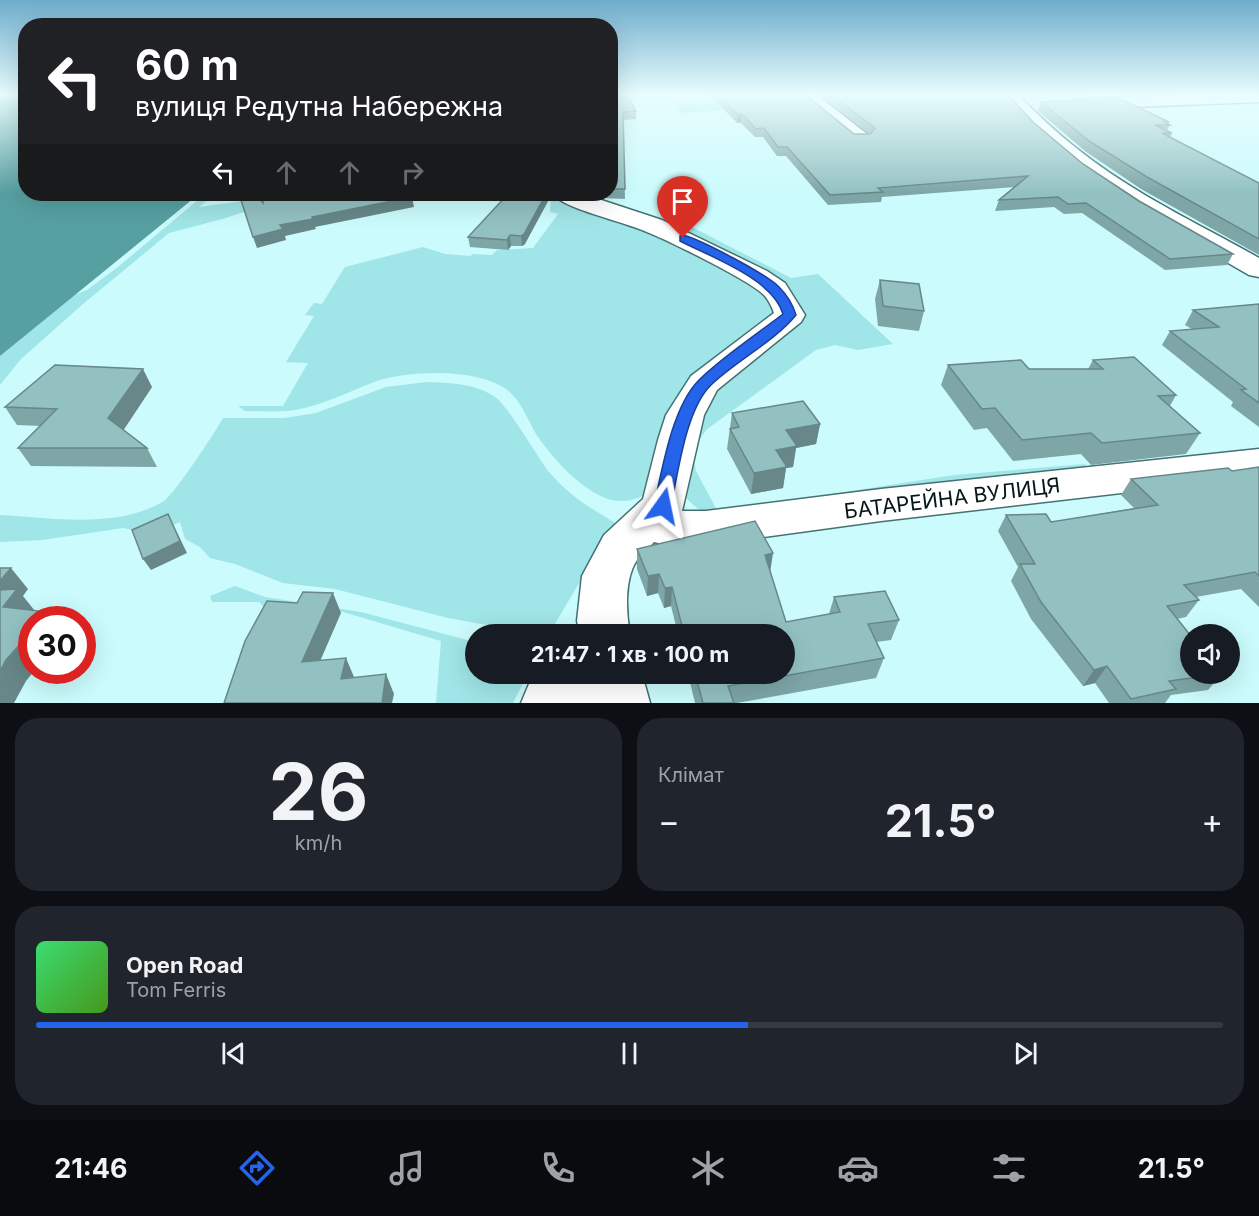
<!DOCTYPE html>
<html lang="uk">
<head>
<meta charset="utf-8">
<style>
  body { margin:0; font-family:Inter,sans-serif; background:#20242c; color:#f1f3f6; height:100vh; display:flex; flex-direction:column; font-size:22px; white-space:nowrap }
  * { box-sizing:border-box; margin:0 }
  p { font-size:20px; color:#9ea1a6 }
  .icon { flex:none; width:33px; height:33px; fill:none; stroke:currentColor; stroke-width:2; stroke-linecap:round; stroke-linejoin:round }
  .map { position:relative; height:703px; overflow:hidden }
  .side { display:flex; flex-direction:column; gap:15px; padding:15px; background:#0d0f14; flex:1 }
  .side>* { flex:none }
  .top-card { position:absolute; left:18px; top:18px; width:600px; height:183px; border-radius:24px; box-shadow:0 6px 24px #0002; background:#202124; color:#fff; overflow:hidden }
  .controls { position:absolute; left:1180px; top:624px; display:grid; gap:12px }
  .controls a { display:grid; place-items:center; width:60px; height:60px; border-radius:50%; background:#171b24; box-shadow:0 6px 24px #0002; font-size:30px }
  .speed { position:absolute; left:18px; top:606px; display:flex; gap:12px; font-size:30px; font-weight:700; text-align:center }
  .speed>* { display:grid; place-content:center; width:78px; height:78px; border-radius:50%; background:#171b24; box-shadow:0 6px 24px #0002; line-height:1 }
  .speed .limit { border:9px solid #d22; background:#fff; color:#111 }
  .pin { position:absolute; display:grid; place-items:center; width:51px; height:51px; color:#fff; margin:-62px -26px; border-radius:50% 50% 50% 0; rotate:-45deg; box-shadow:0 0 6px #0007 }
  .pin .icon { rotate:45deg }
  .me { position:absolute; width:66px; margin:-33px; rotate:12deg; stroke-linejoin:round; filter:drop-shadow(0 0 4px #0008) }
  .turn { display:flex; align-items:center; gap:21px; height:126px; padding:0 18px; font-size:27px }
  .turn .icon { width:78px; height:78px; stroke-width:2.5 }
  .turn b { display:block; font-size:42px; line-height:51px }
  .lanes { display:flex; align-items:center; height:57px; padding:0 18px; background:#0003; justify-content:center; gap:30px; direction:ltr }
  .lanes .off { opacity:.35 }
  .big { font-size:45px; font-weight:700; line-height:1.1 }
  .side .tile { flex:1; display:flex; flex-direction:column; justify-content:center; gap:9px; min-width:0; padding:0 21px; border-radius:24px; background:#20242c }
  .side .dial { align-items:center; gap:0 }
  .dial b { font-size:78px; line-height:1 }
  .song { display:flex; align-items:center; gap:18px }
  .cover { width:72px; height:72px; border-radius:9px; background:linear-gradient(135deg,hsl(140 70% 55%),hsl(100 70% 35%)) }
  .played { height:6px; border-radius:3px; background:linear-gradient(90deg,#2563eb 60%,#363941 60%) }
  .keys { display:flex; justify-content:space-around; direction:ltr }
  .heat { display:flex; justify-content:space-between; align-items:center; font-size:33px; direction:ltr }
  .side .tiles { flex:1; display:grid; gap:15px; grid-template-columns:1fr 1fr }
  .tile:last-child { grid-column:span 2 }
  .trip { position:absolute; left:465px; top:624px; width:330px; height:60px; border-radius:30px; background:#171b24; box-shadow:0 6px 24px #0002; font-weight:700; line-height:60px; text-align:center }
  .tab-bar { display:flex; height:96px; justify-content:space-around; align-items:center; background:#090b0e; color:#9ea1a6 }
  .tab-bar .icon { width:42px; height:42px }
  .tab-bar .active { color:#2563eb }
  .tab-bar b { font-size:27px; color:#f1f3f6 }
  .map>svg:first-child { display:block }
  .green { fill:#a0e5e7 }
  .water { fill:#57a0a2 }
  .lines { fill:none; stroke-linecap:round; stroke-linejoin:round }
  .minor-casing { stroke:#457172; stroke-width:3 }
  .minor { fill:#fff; fill-rule:evenodd }
  .wall { fill:#7ea6a7 }
  .shaded-wall { fill:#678788 }
  .building { fill:#93c1c2; stroke:#678788; stroke-width:1.5 }
  .route { fill:#2563eb; stroke:#184099; stroke-width:1.5 }
  .labels { text-anchor:middle; dominant-baseline:central; stroke-width:6; stroke-linejoin:round; paint-order:stroke }
  .near-street-label { font-size:21px; fill:#051617; stroke:#fff }
</style>
</head>
<body>
<div class="map">
<svg width="1259" height="703" viewBox="0 0 1259 703">
  <rect width="100%" height="100%" fill="#cbfbfc"/>
  <g class="green">
    <path d="M735,100l20,8 -74,5 -7,-10z"/>
    <path d="M205,194h10l-16,13 97,-13 -70,24 -57,15 -86,71 -62,55 -21,26v-29l72,-60 15,-6 31,-23z"/>
    <path d="M551,194h6l7,5 72,23 127,63 16,24 -60,49 -66,132c-10,6 -21,12 -34,11 -30,-1 -67,-43 -83,-67 -8,-14 -16,-35 -30,-45 -30,-21 -96,-19 -129,-8 -25,9 -47,21 -73,27 -18,5 -40,3 -59,3l-7,-5h45l25,-43 -22,-1 28,-46 -9,-1 9,-12 8,1 23,-37 78,-20 22,7 26,2 1,-2 20,1 5,-5 36,-2 25,-34 -8,-2z"/>
    <path d="M635,214l51,10 105,54 27,-4 75,70 -35,6 -23,-5 -19,5 -110,80 -14,21 4,20 22,41 236,-37 131,-11 5,6 -2,3c-88,9 -175,20 -262,31 -29,3 -91,15 -117,9 -12,-2 -25,-15 -29,-26 -5,-13 -1,-28 2,-40 6,-23 19,-46 33,-64 16,-20 81,-48 82,-70 2,-31 -134,-89 -162,-99z"/>
    <path d="M427,382c23,1 48,1 68,15 14,10 41,58 54,75 20,24 44,38 70,53l-26,35 -43,72h-25l-77,-14 -113,-29 -52,-6 -48,-19 -25,-6 -10,-11 -15,-8 -5,-17 -16,7 -25,2 -16,-3 -81,12 -42,2v-27c51,3 119,14 164,-14 10,-6 52,-70 59,-83h61l32,-5 70,-26z"/>
    <path d="M235,586l30,11 96,15 114,30 1,32h52l-15,29h-77l5,-62 -98,-29 -32,-2 -34,10 -18,-18h-47l-2,-6z"/>
  </g>
  <path class="water" d="M0,95h25l1,99h173l-199,162z"/>
  <g class="lines">
    <g class="minor-casing">
      <g id="minor">
        <path d="M799,95h18l54,42 -3,4h-14z"/>
        <path d="M1001,95h17c20,20 40,39 62,56 54,43 119,73 179,107v19l-10,-2c-75,-44 -156,-84 -217,-146 -11,-11 -23,-22 -31,-34z"/>
        <path d="M1183,95h76v7l-178,7 -6,-1 -3,-4 3,-4 6,-1z"/>
        <path d="M553,194h30l79,26 105,51 18,12 20,32 -4,7 -84,68 -13,25 -22,96h24l175,-22 378,-40v28l-378,44 -175,24 -35,1 -17,-4c-5,6 -12,11 -17,18 -13,19 -11,53 -7,74h-50l-3,-13 5,-45 22,-41 39,-36 15,-59 8,-25 25,-39 83,-63c-2,-6 -5,-12 -9,-17 -12,-14 -101,-58 -123,-66 -18,-8 -80,-22 -89,-36z"/>
        <path d="M542,674h100l8,29h-129l8,-19z"/>
      </g>
    </g>
    <use href="#minor" class="minor"/>
  </g>
  <g class="wall">
    <path d="M610,95l26,16v8l-13,1 2,79 -23,-1 -14,-4h22z"/>
    <path d="M710,95h96l48,39h16l-50,-39h188l25,27 50,42 56,37 94,53 -6,11 -62,5 -83,-57 -18,1 -10,-7 -59,4 4,-11 16,-13 -133,10 -1,5 -53,3 -42,-49h-9l-14,-19h-8l-14,-14h-4z"/>
    <path d="M1021,95h80l-78,2z"/>
    <path d="M1041,102l128,20 -1,2 2,1 -3,5 5,3 -2,5 89,45v72l-118,-66 -56,-38 -47,-40z"/>
    <path d="M508,194l17,50 -3,2h-11l-3,4 -38,-3 -2,-10z"/>
    <path d="M880,280l44,31 -5,20 -41,-5 -3,-27z"/>
    <path d="M1259,304v123l-28,-21 2,-4 -71,-57 8,-14 22,-2 -7,-4 8,-15z"/>
    <path d="M1093,360l83,35 -6,11 30,27 -14,21 -95,11 -10,-11 -68,7 -26,-33 -13,2 -33,-45 7,-20 81,4h59z"/>
    <path d="M152,387l-29,43 24,18 10,19 -126,-1 -13,-18 22,-22 -23,-1 -12,-18z"/>
    <path d="M732,413l88,11 -4,20 -20,4 -3,19 -7,1 -3,20 -32,6 -24,-45z"/>
    <path d="M1259,467v140l-18,-18 -45,8 3,3 -13,17 -9,2 45,55 -14,16 -37,5 -6,8h-56l-14,-20 -12,3 -52,-67 -20,-38 7,-14 -20,-36 8,-16 45,7 83,-14 -13,-13 10,-16 101,-8z"/>
    <path d="M637,549l133,22 16,51 43,-8 5,-17 65,23 -8,20 -15,2 8,16 -8,20 -139,25h-42l-7,-29h96v-40h-106l-7,-28 -7,2 -6,-15 -11,3 -10,-27z"/>
  </g>
  <g class="shaded-wall">
    <path d="M742,114l-1,9h-4l1,-8z"/>
    <path d="M546,194h6l-27,50 -3,2 -1,-10z"/>
    <path d="M412,197l2,10 -99,20 1,2 -31,7 1,4 -29,8 -4,-11 27,-12 32,-8z"/>
    <path d="M510,235l1,11 -3,4 -1,-10z"/>
    <path d="M143,369l9,18 -33,50 -11,-19z"/>
    <path d="M820,424l-4,20 -20,4 -3,19 -7,1 -3,20 -32,6 3,-21 22,-23 10,-20z"/>
    <path d="M168,514l19,39 -36,17 -8,-11z"/>
    <path d="M773,553l-3,20 -5,-18z"/>
    <path d="M11,568l17,21 -5,7 12,15 -32,-4 -3,-8v-18z"/>
    <path d="M659,574l-1,19 -11,3 1,-20z"/>
    <path d="M672,587l-1,19 -7,2 1,-20z"/>
    <path d="M333,593l8,20 -30,69 -9,-20z"/>
    <path d="M48,612l7,8h-13z"/>
    <path d="M32,631v39h3l-9,11 -12,22h-14v-32l6,-11z"/>
    <path d="M346,658l8,19 -13,2z"/>
    <path d="M1107,666l-12,17 -12,3 11,-16z"/>
    <path d="M386,674l8,20 -2,9h-10z"/>
  </g>
  <g class="building">
    <path d="M610,95h16l10,16 -13,1 2,77h-15z"/>
    <path d="M718,95h88l48,39h16l5,-6 -43,-33h176l25,27 50,42 56,37 94,53 -63,5 -84,-56 -18,1 -10,-7 -59,3 29,-24 -150,12 5,4 -53,3 -43,-48h-9l-14,-19 -8,1 -14,-15 -4,1z"/>
    <path d="M1121,99l48,23h-4l5,3h-15l17,8h-10l97,50v56l-112,-62 -58,-36 -48,-39z"/>
    <path d="M239,194h17l7,9v-9h147l2,3 -100,20 1,2 -33,6 3,4 -30,8z"/>
    <path d="M508,194h38l-22,40 -3,2 -11,-1 -3,5 -39,-3z"/>
    <path d="M880,280l39,4 5,27 -41,-5z"/>
    <path d="M1259,304v99l-18,-13 5,-1 -76,-58 49,-4 -26,-17z"/>
    <path d="M1134,357l42,38 -18,1 42,37 -98,10 -11,-10 -69,7 -27,-32 -13,1 -34,-44 73,-5 8,9h74l-10,-9z"/>
    <path d="M55,365l88,4 -35,49 39,30h-129l39,-39 -52,-2z"/>
    <path d="M803,401l17,23 -34,6 11,16 -21,4 11,17 -33,6 -24,-44 9,-2 -7,-14z"/>
    <path d="M1259,467v109l-4,-4 -71,13 15,15 -32,6 24,30v38h30l-52,7 7,8 -45,10 -24,-33 -13,4 -53,-68 -21,-38h15l-29,-49 40,-1 5,8 107,-17 -27,-26 97,-11 4,3z"/>
    <path d="M168,514l12,27 -37,18 -11,-29z"/>
    <path d="M755,521l18,32 -8,2 21,67 54,-10 -6,-15 51,-6 14,29 -31,4 16,34 -156,28 6,17h-31l-8,-29h89v-40h-100l-12,-47 -7,1 -6,-14 -11,2 -11,-27z"/>
    <path d="M0,568h11l-11,13z"/>
    <path d="M17,589l-14,18 45,5 -6,8h-10v11l-26,29 -6,11v-81z"/>
    <path d="M303,592l30,1 -31,69 44,-4 -5,21 45,-5 -4,29h-158l21,-62 22,-40 30,2z"/>
  </g>
  <linearGradient id="sky" x2="0" y2="1"><stop stop-color="#6eaccc"/><stop offset="0.49" stop-color="#e8fdfe"/><stop offset="1" stop-color="#e8fdfe" stop-opacity="0"/></linearGradient>
  <rect width="1259" height="193" fill="url(#sky)"/>
  <path class="route" d="M683,235c19,5 83,39 96,52 8,8 14,18 17,28 -21,26 -60,46 -85,70 -25,24 -33,88 -40,121l-2,5 -6,2 -7,-2 -2,-5c8,-36 18,-99 45,-126 22,-22 58,-46 84,-66 -10,-35 -72,-57 -103,-73v-5z"/>
  <g class="labels">
    <g class="near-street-label">
      <text transform="translate(952 498) rotate(-7)">БАТАРЕЙНА ВУЛИЦЯ</text>
    </g>
  </g>
</svg>
<div class="controls">
<a><svg class="icon" aria-label="sound" viewBox="0 0 24 24"><path d="M4 9h4l5-4v14l-5-4H4zM17 9q2 3 0 6"/></svg></a>
</div>
<div class="speed"><div class="limit">30</div></div>
<div class="pin" style="left:683px;top:238px;background:#d93025"><svg class="icon" aria-label="arrive" viewBox="0 0 24 24"><path d="M6 21V4h12l-3 4 3 4H6"/></svg></div>
<svg class="me" style="left:663px;top:506px" viewBox="-20 -20 40 40"><path d="M0-17L14 15 0 8-14 15z" fill="#2563eb" stroke="#fff" stroke-width="4"/></svg>
<div class="trip">21:47 · 1 хв · 100 m</div>
<div class="top-card">
<div class="turn"><svg class="icon" aria-label="left" viewBox="0 0 24 24"><path d="M17 20v-9H6M10 6l-5 5 5 5"/></svg><div><b>60 m</b>вулиця Редутна Набережна</div></div>
<div class="lanes"><svg class="icon" aria-label="left" viewBox="0 0 24 24"><path d="M17 20v-9H6M10 6l-5 5 5 5"/></svg><svg class="icon off" aria-label="ahead" viewBox="0 0 24 24"><path d="M12 20V5M6 11l6-6 6 6"/></svg><svg class="icon off" aria-label="ahead" viewBox="0 0 24 24"><path d="M12 20V5M6 11l6-6 6 6"/></svg><svg class="icon off" aria-label="right" viewBox="0 0 24 24"><path d="M7 20v-9h11M14 6l5 5-5 5"/></svg></div>
</div>
</div>
<section class="side">
<div class="tiles">
<div class="tile dial"><b>26</b><p>km/h</p></div>
<div class="tile"><p>Клімат</p>
<div class="heat"><a>−</a><b class="big">21.5°</b><a>+</a></div>
</div>
<div class="tile">
<div class="song"><i class="cover"></i><div><b>Open Road</b><p>Tom Ferris</p></div></div>
<div class="played"></div>
<div class="keys"><svg class="icon" aria-label="previous" viewBox="0 0 24 24"><path d="M18 5L8 12l10 7zM5 5v14"/></svg><svg class="icon" aria-label="pause" viewBox="0 0 24 24"><path d="M8 5v14M16 5v14"/></svg><svg class="icon" aria-label="next" viewBox="0 0 24 24"><path d="M6 5l10 7-10 7zM19 5v14"/></svg></div>
</div>
</div>
</section>
<nav class="tab-bar">
<b>21:46</b>
<svg class="icon active" aria-label="directions" viewBox="0 0 24 24"><path d="M12 3l9 9-9 9-9-9zM9 14v-3h6M13 9l2 2-2 2"/></svg>
<svg class="icon" aria-label="music" viewBox="0 0 24 24"><path d="M9 18V5l10-2v13"/><circle cx="6" cy="18" r="3"/><circle cx="16" cy="16" r="3"/></svg>
<svg class="icon" aria-label="phone" viewBox="0 0 24 24"><path d="M5 4h4l2 5-3 2q2 4 5 5l2-3 5 2v4C11 20 4 13 5 4z"/></svg>
<svg class="icon" aria-label="climate" viewBox="0 0 24 24"><path d="M12 3v18M4 7l16 10M4 17L20 7"/></svg>
<svg class="icon" aria-label="car" viewBox="0 0 24 24"><path d="M5 17H2v-5l4-1 3-4h7l3 4 3 1v5h-3M9 17h6M6 11h13"/><circle cx="7" cy="17" r="2"/><circle cx="17" cy="17" r="2"/></svg>
<svg class="icon" aria-label="filters" viewBox="0 0 24 24"><path d="M4 7h16M4 17h16"/><circle cx="9" cy="7" r="2"/><circle cx="15" cy="17" r="2"/></svg>
<b>21.5°</b>
</nav>
</body>
</html>
